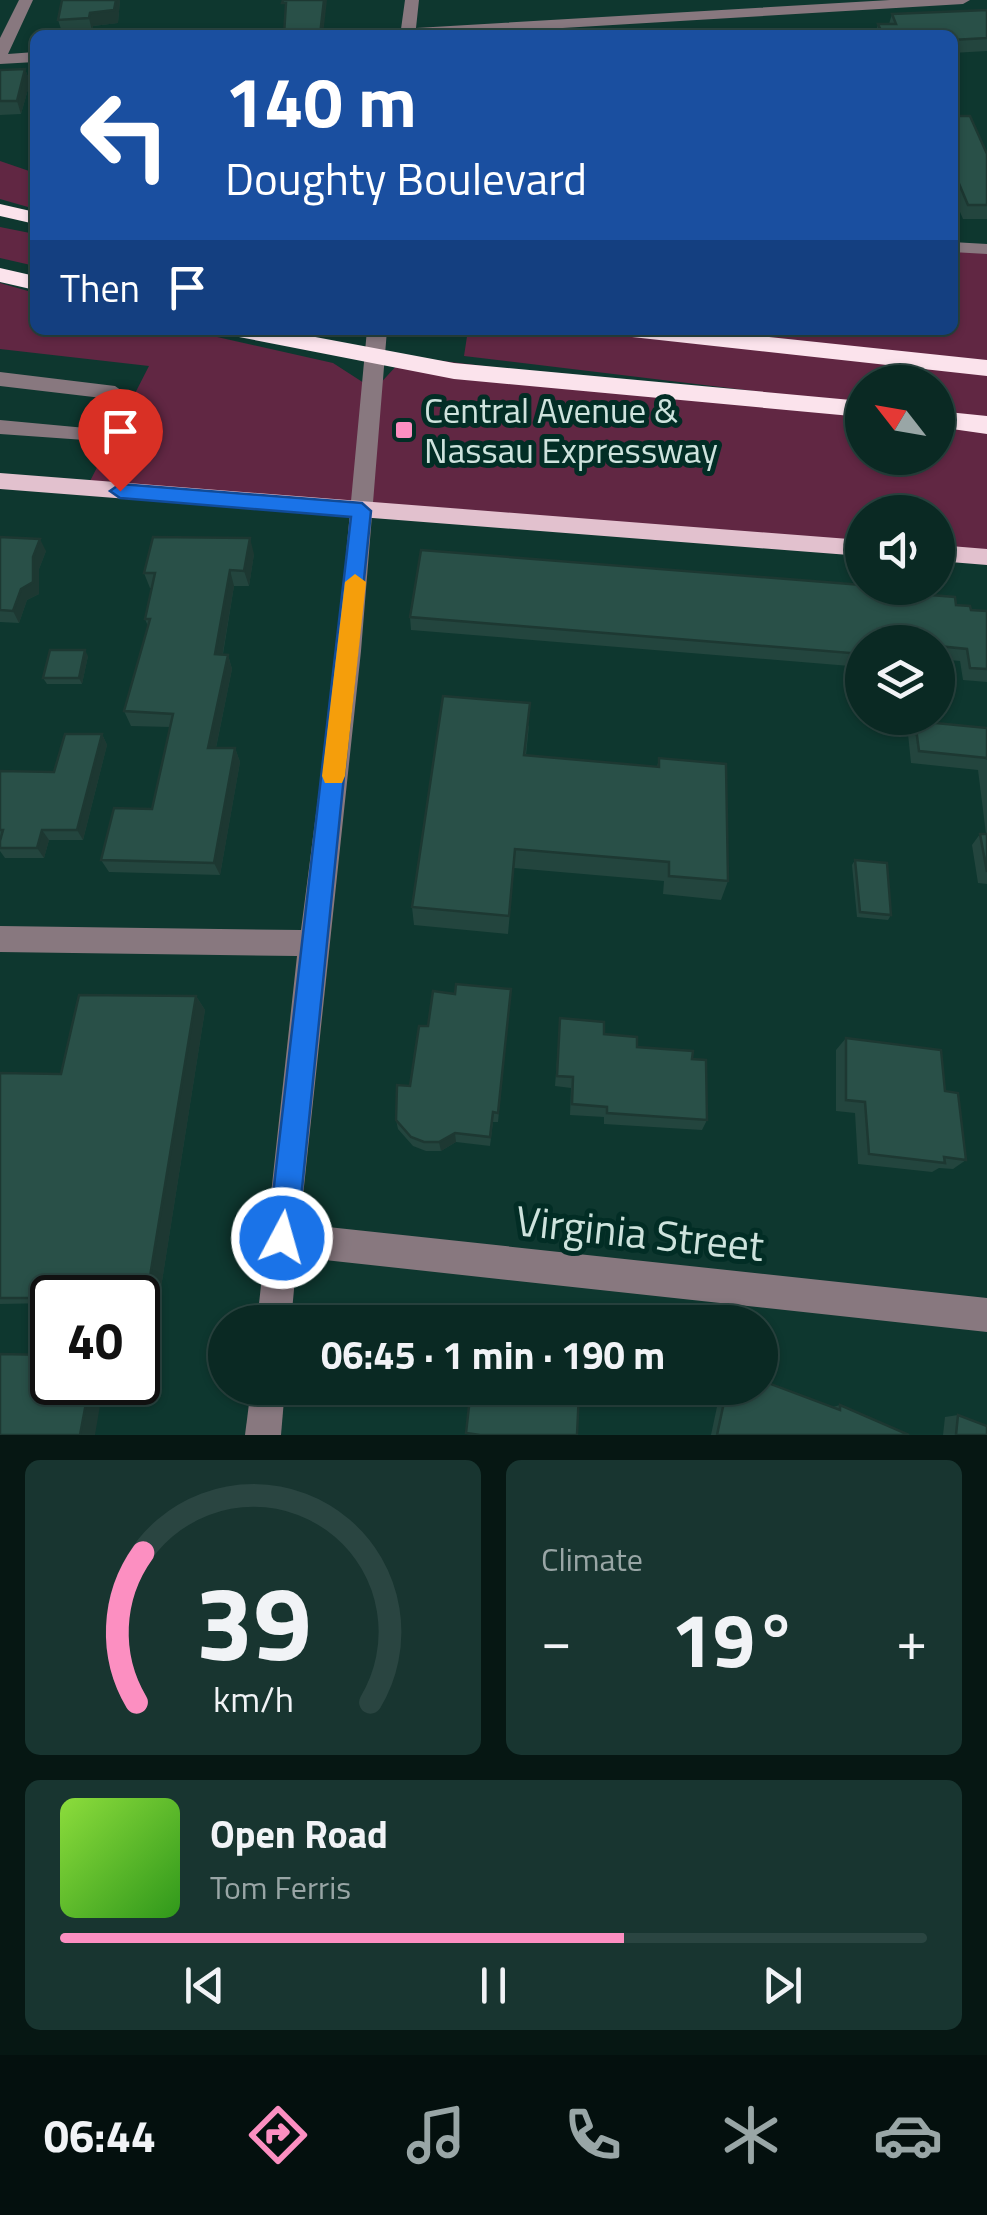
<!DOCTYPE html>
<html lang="en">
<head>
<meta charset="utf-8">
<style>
  body { margin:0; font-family:"Titillium Web",sans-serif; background:#183530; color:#f1f3f6; height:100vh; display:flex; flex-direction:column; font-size:38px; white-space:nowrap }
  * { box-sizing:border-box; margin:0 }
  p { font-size:32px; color:#99a6a6 }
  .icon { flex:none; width:55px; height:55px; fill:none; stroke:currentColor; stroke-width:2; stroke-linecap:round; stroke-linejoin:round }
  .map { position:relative; height:1435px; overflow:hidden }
  .panel { display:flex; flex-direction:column; gap:25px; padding:25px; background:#061713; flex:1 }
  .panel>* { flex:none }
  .guide { position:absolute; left:30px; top:30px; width:928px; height:305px; border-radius:15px; box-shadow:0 2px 8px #0004,0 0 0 2px #2a4541; background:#1a4fa0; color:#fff; overflow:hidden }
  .needle { width:65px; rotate:301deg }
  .buttons { position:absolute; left:845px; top:365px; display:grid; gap:20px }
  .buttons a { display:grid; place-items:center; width:110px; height:110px; border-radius:50%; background:#0a2923; box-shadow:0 2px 8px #0004,0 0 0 2px #2a4541; font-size:50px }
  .speed { position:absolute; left:30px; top:1275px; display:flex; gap:20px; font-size:50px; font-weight:700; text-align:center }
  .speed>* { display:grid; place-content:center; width:130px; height:130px; border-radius:50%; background:#0a2923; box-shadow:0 2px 8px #0004,0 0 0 2px #2a4541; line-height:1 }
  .speed .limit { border:5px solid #111; border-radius:15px; background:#fff; color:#111 }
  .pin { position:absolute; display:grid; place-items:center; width:85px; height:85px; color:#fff; margin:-102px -42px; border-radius:50% 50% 50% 0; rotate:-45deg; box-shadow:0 0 10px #0007 }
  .pin .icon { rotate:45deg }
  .me { position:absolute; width:110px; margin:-55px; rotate:6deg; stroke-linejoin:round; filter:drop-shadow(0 0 8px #0008) }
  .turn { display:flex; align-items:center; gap:35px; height:210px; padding:0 30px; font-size:45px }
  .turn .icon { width:130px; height:130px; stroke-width:2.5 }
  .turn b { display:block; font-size:70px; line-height:85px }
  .then { display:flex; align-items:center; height:95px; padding:0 30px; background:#0003; gap:20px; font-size:38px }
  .big { font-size:75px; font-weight:700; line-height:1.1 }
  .panel .tile { flex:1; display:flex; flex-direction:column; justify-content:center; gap:15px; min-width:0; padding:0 35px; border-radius:15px; background:#183530 }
  .panel .dial { align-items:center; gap:0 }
  .dial svg { height:260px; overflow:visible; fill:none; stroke:#2a4541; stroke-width:7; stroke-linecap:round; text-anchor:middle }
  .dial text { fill:#f1f3f6; stroke:none }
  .song { display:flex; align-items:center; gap:30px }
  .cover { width:120px; height:120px; border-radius:15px; background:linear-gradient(135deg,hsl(90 70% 55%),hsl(110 70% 35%)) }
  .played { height:10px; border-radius:5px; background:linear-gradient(90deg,#fc8fc1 65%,#2a4541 65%) }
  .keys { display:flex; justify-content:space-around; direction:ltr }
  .heat { display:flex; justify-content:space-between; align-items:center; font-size:55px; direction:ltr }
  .panel .tiles { flex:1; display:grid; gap:25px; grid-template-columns:1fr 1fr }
  .tile:last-child { grid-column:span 2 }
  .trip { position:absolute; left:208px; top:1305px; width:570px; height:100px; border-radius:50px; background:#0a2923; box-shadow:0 2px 8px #0004,0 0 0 2px #2a4541; font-weight:700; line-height:100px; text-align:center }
  .dock { display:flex; height:160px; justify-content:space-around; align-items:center; background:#04100e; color:#99a6a6 }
  .dock .icon { width:70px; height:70px }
  .dock .active { color:#fc8fc1 }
  .dock b { font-size:45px; color:#f1f3f6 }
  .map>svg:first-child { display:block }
  .green { fill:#612743 }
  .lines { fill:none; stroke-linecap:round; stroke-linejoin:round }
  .minor { fill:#88787f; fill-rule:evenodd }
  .major { fill:#e2c1ce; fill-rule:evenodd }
  .highway { fill:#fbe3ec; fill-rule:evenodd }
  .wall { fill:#23453e }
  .shaded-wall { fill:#1d3832 }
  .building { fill:#295048; stroke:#1d3832; stroke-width:2.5 }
  .route { fill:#1a73e8; stroke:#114b97; stroke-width:2.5 }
  .slow { fill:#f59e0b }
  .poi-dot { fill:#fc8fc1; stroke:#022d25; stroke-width:4 }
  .labels { text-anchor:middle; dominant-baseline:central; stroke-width:10; stroke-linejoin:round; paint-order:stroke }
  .poi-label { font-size:35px; fill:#cee3dd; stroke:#022d25; text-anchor:start }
  .near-street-label { font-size:42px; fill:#cee3dd; stroke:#022d25 }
</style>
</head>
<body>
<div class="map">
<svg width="987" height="1435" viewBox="0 0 987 1435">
  <rect width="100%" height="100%" fill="#0e372f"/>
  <g class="green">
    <path d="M0,161l35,12v36l-35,-10z"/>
    <path d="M0,227l35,7v32l-35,-8z"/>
    <path d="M953,251l34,2v111l-312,-34h277z"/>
    <path d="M0,283l35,10v37h151l147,33 31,20 -6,124 -270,-22 61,-119 -149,-17z"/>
    <path d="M468,330h122l397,41v46l-49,-5v-30h-76v22l-398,-48z"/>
    <path d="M435,360l427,53v45h76v-36l49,6v125l-49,-4v-37h-76v32l-498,-36 11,-119 24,-26z"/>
  </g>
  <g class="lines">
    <g class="minor">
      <path d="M19,0h14l-25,54 27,-2v10l-35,2v-26z"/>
      <path d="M405,0h14l-3,28 474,-28h80l-7,4 -516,31h-82l7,-4 29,-2z"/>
      <path d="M952,242l35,2v10l-35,-2z"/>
      <path d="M367,330h20l-26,321 -61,573 687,74v34l-690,-75 -6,65h-34l40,-366 -297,-4v-26l301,4 36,-279z"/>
      <path d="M0,372l115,14 10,7 -26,48 -99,-7v-14l86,8 16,-30 -102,-12z"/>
      <path d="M251,1388h34l-4,47h-36z"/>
    </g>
    <g class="major">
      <path d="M0,473l862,67v16l-862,-67z"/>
      <path d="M938,545l49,4v16l-49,-4z"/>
    </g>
    <g class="highway">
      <path d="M0,204l35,8v12l-35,-8z"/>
      <path d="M0,268l35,8v14l-35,-8z"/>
      <path d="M227,330h51l176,33 408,38v16l-408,-38 -215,-42z"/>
      <path d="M620,330h82l285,30v16l-355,-39z"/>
      <path d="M938,411l49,5v18l-49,-7z"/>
    </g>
  </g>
  <g class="wall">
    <path d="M62,0h58l-2,23 -25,3 -1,5 -30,1 -4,-12z"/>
    <path d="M987,10v41l-35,2v-18h-77l3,-11h11l3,-10z"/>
    <path d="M25,69l5,13 -9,32 -21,1v-45z"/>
    <path d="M35,82v41h-1l-4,-14z"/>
    <path d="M952,105l6,11 29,38v65h-24l-11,-26z"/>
    <path d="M0,537l46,14 -7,18v25l-12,6 -8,23 -19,-1z"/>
    <path d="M254,554l-5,32h-15l-11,68 5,1 4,14 -16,79h19l5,14 -20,113 -111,-3 -8,-12 51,-51 18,-82 -39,-1 -7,-15 24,-85 -3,-7 7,-31h-2l-6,-15z"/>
    <path d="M894,592l62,13 15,5 16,1v71l-24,-2 -3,-19 -22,-2v-17h-76v25l-451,-37 -1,-13z"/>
    <path d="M88,656l-6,28h-35l-4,-6z"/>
    <path d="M915,721l72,7v156l-9,-1 -6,-38 8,-11h6l-8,-64 -67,-7 -3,-29z"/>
    <path d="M529,725l-3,30 131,12 2,-9 69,123 -7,19 -58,-6 1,-13 -150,-13 -6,66 -94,-9 -2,-18z"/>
    <path d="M102,734l5,11 -24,95h-34l-5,18h-39l-5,-7v-80l54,1z"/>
    <path d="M855,860l36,55 -3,5 -31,-3 -5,-52z"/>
    <path d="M511,989l-13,133h-5l-3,24 -34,-4 -15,9h-15l-13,-5 -15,-17 -2,-9 14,-34 18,-60 27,-32z"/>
    <path d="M196,996l9,14 -49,309h-18v-21h-86v5l-52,1v-231l61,1z"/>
    <path d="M560,1018l77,29 55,12 15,61 -5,10 -98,-6v-7l-34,-2 1,-27 -16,-2z"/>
    <path d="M846,1038l99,53 21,69 -13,9 -14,-1 -7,4 -74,-8 -3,-51 -19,-2v-61z"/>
    <path d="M471,1388h208v15l-6,3 -94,-10 -2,39h-103l-7,-1 -1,-1z"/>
    <path d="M721,1388h39l73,19 7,-2 69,30h-198z"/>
    <path d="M958,1415l29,20h-44l2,-18z"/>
  </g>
  <g class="shaded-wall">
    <path d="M116,0h4l-2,23 -25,3 -1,5 -3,-13 1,-5z"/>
    <path d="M324,0h3l-4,35h-3z"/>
    <path d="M25,69l5,13 -9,32 -4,-13z"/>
    <path d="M250,538l4,16 -5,32 -5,-15z"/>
    <path d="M40,539l6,12 -7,18v25l-12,6 -8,23 -6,-12z"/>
    <path d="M230,570l4,16 -14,83 -5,-15z"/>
    <path d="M85,650l3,6 -6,28 -3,-6z"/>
    <path d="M228,655l4,14 -19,93 -5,-14z"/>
    <path d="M102,734l5,11 -24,95 -6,-10z"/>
    <path d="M235,748l5,14 -20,113 -6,-12z"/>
    <path d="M42,830l7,10 -5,18 -7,-10z"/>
    <path d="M196,996l9,14 -49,309 -12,-6z"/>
    <path d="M455,1133l1,9 -15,9 -2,-9z"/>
    <path d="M90,1382h14l-9,53h-15z"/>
  </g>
  <g class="building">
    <path d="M62,0h54l-2,10 -24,3 -1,5 -31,2z"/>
    <path d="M283,0h41l-4,35h-36l2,-32h-4z"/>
    <path d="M987,10v28l-35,2v-5h-74l-1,-4h4l-3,-7h18l-4,-10z"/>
    <path d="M756,30l3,5h-33l-1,-3z"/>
    <path d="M25,69l-8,32h-17v-31z"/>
    <path d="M34,82l1,27h-5z"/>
    <path d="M952,105l6,11h12l17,38v51h-19l-16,-38z"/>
    <path d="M0,537l40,2 -7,18v25l-12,7 -8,22 -13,-1z"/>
    <path d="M153,537l97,1 -6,33 -14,-1 -15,84 13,1 -20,93h27l-21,115 -113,-3 13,-52 38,1 21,-95 -49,-3 26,-92h-5l10,-46h-11z"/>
    <path d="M421,550l441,35v3h31l1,4 61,5 1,8 14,1 1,4 16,1v58l-17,-1 -3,-19 -29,-3v-4h-76v12l-452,-37z"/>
    <path d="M50,650h35l-6,28h-36z"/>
    <path d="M443,696l87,7 -6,52 135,12v-9l67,6 2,117 -59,-5v-14l-154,-13 -6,67 -97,-9z"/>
    <path d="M915,721l72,7v32v-2l-68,-7z"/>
    <path d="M65,734h37l-25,96h-35l-5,18h-37v-7l3,-11h-3v-59l54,1z"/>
    <path d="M980,834h7v38z"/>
    <path d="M855,860l32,3 4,52 -31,-3z"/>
    <path d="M456,984l55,5 -13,124 -5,-1 -3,25 -35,-4 -16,9h-15l-13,-5 -15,-17 1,-35 13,1 9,-60h9l5,-35 22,3z"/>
    <path d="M79,995l117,1 -52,317h-6v-15h-138v-225l61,1z"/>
    <path d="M560,1018l44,4v12l33,3v10l56,4 -1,8 14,1 1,60 -100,-7v-6l-35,-3 1,-27 -16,-1z"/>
    <path d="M846,1038l95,12 4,41 13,2 8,67 -22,-3 1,6 -76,-9 -4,-52 -19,-2z"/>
    <path d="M0,1354l52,1v27h38l-10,53h-80z"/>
    <path d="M760,1380l80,30v-5l69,30h-192l10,-47h33z"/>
    <path d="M471,1388h208v15l-100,-10 -2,42h-97l-14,-2z"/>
    <path d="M958,1415l29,11v9h-31z"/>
  </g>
  <path class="route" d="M120,484l242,19 9,8 -74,727 -4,11 -11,4 -10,-4 -4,-11 83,-721 -231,-19 -10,-7z"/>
  <path class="slow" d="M355,574l11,8 -21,194 -3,7h-17l-3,-7 23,-194z"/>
  <rect class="poi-dot" x="394" y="420" width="20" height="20" rx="5"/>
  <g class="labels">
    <g class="poi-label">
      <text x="424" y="410">Central Avenue &amp;<tspan x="424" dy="40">Nassau Expressway</tspan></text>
    </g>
    <g class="near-street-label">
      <text transform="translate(640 1232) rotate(6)">Virginia Street</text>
    </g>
  </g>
</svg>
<div class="buttons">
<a><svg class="needle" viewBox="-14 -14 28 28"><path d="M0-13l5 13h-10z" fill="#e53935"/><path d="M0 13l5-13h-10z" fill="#99a6a6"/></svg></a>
<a><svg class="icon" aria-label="sound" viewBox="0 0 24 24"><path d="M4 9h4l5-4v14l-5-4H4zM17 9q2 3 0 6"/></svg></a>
<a><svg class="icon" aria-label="layers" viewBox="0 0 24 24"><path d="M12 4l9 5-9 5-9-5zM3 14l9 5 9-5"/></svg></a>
</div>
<div class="speed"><div class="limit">40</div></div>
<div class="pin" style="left:120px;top:491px;background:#d93025"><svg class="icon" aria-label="arrive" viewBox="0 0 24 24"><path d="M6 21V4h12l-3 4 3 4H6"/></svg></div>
<svg class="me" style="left:282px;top:1238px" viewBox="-20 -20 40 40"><circle r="17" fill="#1a73e8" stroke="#fff" stroke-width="3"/><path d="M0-11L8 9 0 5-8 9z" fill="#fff"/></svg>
<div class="trip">06:45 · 1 min · 190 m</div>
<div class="guide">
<div class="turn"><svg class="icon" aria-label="left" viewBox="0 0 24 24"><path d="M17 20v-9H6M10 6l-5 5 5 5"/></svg><div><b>140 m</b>Doughty Boulevard</div></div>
<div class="then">Then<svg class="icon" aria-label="arrive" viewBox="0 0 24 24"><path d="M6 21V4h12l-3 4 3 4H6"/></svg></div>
</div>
</div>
<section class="panel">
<div class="tiles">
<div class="tile dial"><svg viewBox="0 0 100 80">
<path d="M14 69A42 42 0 1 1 86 69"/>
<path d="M14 69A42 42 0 0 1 16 23" stroke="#fc8fc1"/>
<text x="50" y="56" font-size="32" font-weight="700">39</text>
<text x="50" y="72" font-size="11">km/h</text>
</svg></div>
<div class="tile"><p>Climate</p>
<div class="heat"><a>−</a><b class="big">19°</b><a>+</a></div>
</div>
<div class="tile">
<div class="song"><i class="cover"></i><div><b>Open Road</b><p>Tom Ferris</p></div></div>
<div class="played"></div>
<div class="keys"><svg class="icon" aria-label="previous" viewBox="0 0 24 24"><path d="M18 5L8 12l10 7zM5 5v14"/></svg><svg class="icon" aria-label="pause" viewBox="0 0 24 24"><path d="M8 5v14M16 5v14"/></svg><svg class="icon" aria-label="next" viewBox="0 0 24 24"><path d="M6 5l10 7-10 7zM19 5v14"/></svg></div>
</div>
</div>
</section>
<nav class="dock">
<b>06:44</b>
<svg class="icon active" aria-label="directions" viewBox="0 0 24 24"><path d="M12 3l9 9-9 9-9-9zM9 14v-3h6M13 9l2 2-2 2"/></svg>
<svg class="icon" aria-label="music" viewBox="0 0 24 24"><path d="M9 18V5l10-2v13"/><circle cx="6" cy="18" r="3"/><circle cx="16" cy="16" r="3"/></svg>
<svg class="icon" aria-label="phone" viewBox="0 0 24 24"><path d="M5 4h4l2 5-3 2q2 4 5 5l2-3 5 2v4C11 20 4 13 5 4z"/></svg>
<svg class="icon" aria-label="climate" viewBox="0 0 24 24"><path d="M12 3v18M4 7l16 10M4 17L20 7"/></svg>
<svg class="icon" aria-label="car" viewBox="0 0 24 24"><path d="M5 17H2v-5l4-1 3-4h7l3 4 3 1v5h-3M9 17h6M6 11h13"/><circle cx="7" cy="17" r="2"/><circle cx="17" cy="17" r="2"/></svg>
</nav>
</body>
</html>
